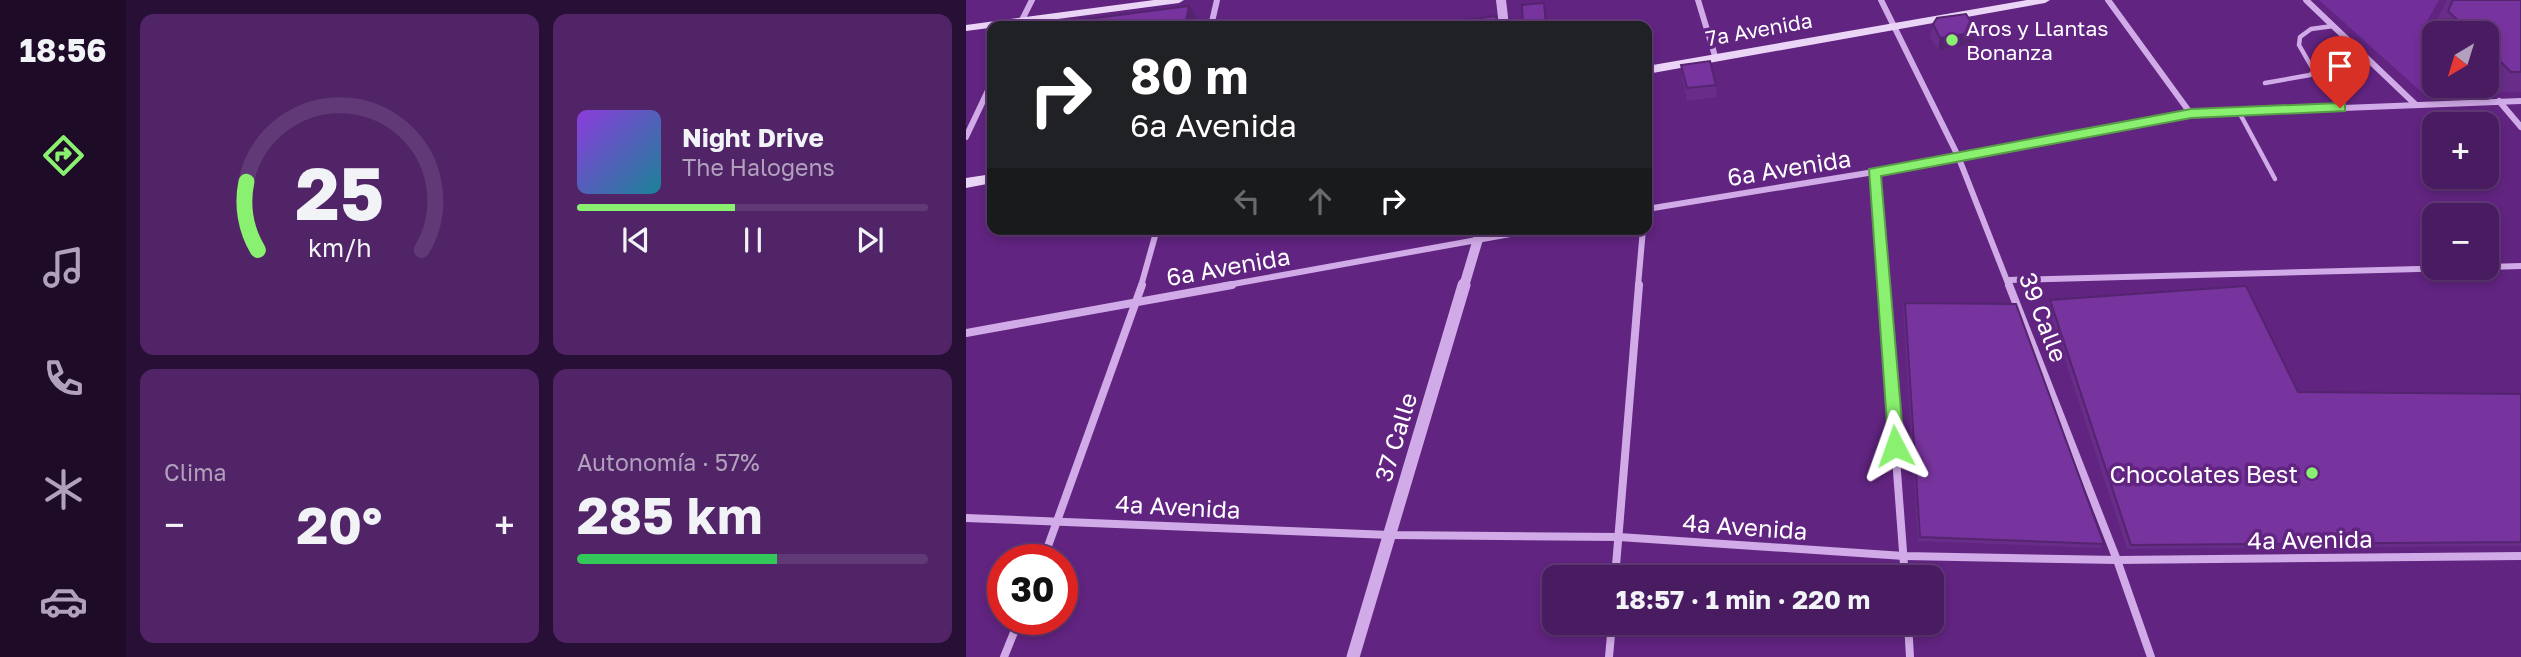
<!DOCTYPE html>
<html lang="es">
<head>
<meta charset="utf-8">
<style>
  body { margin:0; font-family:"Golos Text",sans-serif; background:#502467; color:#f1f3f6; height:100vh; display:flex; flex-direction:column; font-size:26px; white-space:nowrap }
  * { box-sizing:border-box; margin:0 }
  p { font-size:23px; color:#b1a1bd }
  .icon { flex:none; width:38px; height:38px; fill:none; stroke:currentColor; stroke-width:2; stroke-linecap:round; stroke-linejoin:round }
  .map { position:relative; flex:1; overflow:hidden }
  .panel { display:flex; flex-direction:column; gap:14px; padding:14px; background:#280f35; width:840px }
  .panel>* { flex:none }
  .banner { position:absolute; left:21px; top:21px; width:665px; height:214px; border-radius:14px; box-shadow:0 4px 10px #0003,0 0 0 2px #613976; background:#202124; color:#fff; overflow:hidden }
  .needle { width:46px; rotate:218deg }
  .buttons { position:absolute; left:1456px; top:21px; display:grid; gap:14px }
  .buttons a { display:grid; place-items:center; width:77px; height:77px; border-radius:14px; background:#491b61; box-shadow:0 4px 10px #0003,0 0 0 2px #613976; font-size:35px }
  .speed { position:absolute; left:21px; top:544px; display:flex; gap:14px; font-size:35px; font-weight:700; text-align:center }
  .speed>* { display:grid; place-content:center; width:91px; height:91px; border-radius:50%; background:#491b61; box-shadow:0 4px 10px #0003,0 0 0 2px #613976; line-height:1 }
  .speed .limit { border:10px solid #d22; background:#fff; color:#111 }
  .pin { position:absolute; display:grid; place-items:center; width:60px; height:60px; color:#fff; margin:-72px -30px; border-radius:50% 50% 50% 0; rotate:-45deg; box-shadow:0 0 7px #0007 }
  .pin .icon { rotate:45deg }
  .me { position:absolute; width:77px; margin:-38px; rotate:356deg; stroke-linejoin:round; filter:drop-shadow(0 0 5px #0008) }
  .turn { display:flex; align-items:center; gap:24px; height:147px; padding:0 28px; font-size:32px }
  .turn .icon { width:91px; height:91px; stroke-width:2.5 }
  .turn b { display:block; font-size:49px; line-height:60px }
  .lanes { display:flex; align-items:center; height:66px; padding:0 28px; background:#0003; justify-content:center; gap:35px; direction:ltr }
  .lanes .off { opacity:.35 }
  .big { font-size:52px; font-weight:700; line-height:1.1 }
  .panel .tile { flex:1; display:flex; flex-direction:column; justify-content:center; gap:10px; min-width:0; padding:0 24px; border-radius:14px; background:#502467 }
  .panel .dial { align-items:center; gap:0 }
  .dial svg { height:182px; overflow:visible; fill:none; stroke:#613976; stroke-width:7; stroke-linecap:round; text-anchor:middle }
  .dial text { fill:#f1f3f6; stroke:none }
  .song { display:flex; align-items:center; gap:21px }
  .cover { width:84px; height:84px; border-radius:10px; background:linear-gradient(135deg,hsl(270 70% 55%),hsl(190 70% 35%)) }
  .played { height:7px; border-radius:4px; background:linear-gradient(90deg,#89f16f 45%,#613976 45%) }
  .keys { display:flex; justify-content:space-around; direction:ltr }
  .heat { display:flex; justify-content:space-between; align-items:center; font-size:38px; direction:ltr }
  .charge { height:10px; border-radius:5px; background:linear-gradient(90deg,#34c759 57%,#613976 0) }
  .panel .tiles { flex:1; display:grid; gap:14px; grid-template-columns:repeat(2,1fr) }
  .trip { position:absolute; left:576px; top:565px; width:402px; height:70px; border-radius:14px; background:#491b61; box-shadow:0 4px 10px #0003,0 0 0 2px #613976; font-weight:700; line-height:70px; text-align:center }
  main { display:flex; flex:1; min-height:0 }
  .menu { display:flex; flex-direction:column; width:126px; justify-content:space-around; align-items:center; background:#1d0b27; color:#b1a1bd }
  .menu .icon { width:49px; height:49px }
  .menu .current { color:#89f16f }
  .menu b { font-size:32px; color:#f1f3f6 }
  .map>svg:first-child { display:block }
  .green { fill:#722e99 }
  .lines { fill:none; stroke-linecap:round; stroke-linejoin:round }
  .service { stroke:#d1abe7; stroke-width:4.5 }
  .minor-far1 { stroke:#d1abe7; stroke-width:6 }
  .minor { stroke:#d1abe7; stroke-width:8 }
  .tertiary-far1 { stroke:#d1abe7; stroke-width:10 }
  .tertiary { stroke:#d1abe7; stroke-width:13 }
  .secondary { fill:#ebd5f6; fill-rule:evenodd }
  .wall { fill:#672d88 }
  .shaded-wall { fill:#54246f }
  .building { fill:#78349e; stroke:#54246f; stroke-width:2 }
  .route { fill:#89f16f; stroke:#599d48; stroke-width:2 }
  .poi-dot { fill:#89f16f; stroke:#612481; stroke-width:2.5 }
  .labels { text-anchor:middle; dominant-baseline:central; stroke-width:7; stroke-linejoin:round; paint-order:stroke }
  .far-poi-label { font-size:21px; fill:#fff; stroke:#612481; text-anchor:start }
  .far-street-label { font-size:21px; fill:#fff; stroke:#612481 }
  .street-label { font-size:24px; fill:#fff; stroke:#612481 }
  .poi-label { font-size:24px; fill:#fff; stroke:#612481; text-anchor:end }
</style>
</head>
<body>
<main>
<nav class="menu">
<b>18:56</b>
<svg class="icon current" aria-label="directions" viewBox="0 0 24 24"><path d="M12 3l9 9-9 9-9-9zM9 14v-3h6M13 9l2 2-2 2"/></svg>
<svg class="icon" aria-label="music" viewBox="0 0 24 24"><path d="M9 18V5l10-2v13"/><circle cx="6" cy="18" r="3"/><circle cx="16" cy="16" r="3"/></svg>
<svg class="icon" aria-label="phone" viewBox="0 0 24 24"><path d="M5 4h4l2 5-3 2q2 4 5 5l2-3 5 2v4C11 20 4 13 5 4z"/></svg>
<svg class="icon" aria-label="climate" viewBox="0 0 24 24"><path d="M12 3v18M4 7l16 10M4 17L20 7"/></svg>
<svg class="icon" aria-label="car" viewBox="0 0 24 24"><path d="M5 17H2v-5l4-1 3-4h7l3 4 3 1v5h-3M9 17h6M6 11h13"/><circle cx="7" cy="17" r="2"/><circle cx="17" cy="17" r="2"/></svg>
</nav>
<section class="panel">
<div class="tiles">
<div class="tile dial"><svg viewBox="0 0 100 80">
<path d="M14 69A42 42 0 1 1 86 69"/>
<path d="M14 69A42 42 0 0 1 9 39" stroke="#89f16f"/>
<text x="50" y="56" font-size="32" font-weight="700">25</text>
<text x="50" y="72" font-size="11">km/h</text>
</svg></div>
<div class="tile">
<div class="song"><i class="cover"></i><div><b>Night Drive</b><p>The Halogens</p></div></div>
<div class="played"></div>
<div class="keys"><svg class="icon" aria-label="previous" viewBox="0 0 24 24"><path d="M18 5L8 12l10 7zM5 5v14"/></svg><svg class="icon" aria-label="pause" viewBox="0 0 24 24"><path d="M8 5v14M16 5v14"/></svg><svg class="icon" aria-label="next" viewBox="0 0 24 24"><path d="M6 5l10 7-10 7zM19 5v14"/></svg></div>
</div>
<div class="tile"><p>Clima</p>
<div class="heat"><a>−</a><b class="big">20°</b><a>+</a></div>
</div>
<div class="tile"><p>Autonomía · 57%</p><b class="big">285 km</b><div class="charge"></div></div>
</div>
</section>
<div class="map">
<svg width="1555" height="657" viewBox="0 0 1555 657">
  <rect width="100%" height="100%" fill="#612481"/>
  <path class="green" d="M1353,0h120l-17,30 12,12v44h44l5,5 -56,6z"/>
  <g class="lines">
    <g class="service">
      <path d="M1361,59l35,-6"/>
      <path d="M1299,83l45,-8 4,-4 -15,-26 1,-8 11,-8 22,-3"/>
      <path d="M1273,112l36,67"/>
    </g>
    <g class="minor-far1">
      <path d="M732,0l17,56"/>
      <path d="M915,0l77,156 51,130"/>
      <path d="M1142,0l83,114"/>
      <path d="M1340,0l110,105"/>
      <path d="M53,26l13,-26"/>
      <path d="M245,26l6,-26"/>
      <path d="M1533,101l22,26"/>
      <path d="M0,137l26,-55"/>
      <path d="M908,172l9,114"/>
      <path d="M681,209l227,-37 317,-58 330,-13"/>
      <path d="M1521,267l34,-1"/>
      <path d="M1043,280l448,-12"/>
      <path d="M175,286l16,-57"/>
      <path d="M256,286l316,-57"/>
      <path d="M672,286l5,-57"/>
    </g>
    <g class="minor">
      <path d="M917,285l22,293"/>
      <path d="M1043,285l108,275 34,97"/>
      <path d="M0,333l266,-48"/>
      <path d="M0,518l424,17 229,2 285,19 213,4 404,-4"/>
      <path d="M77,560l99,-275"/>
      <path d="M649,578l24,-293"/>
      <path d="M942,623l2,34"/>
      <path d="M38,657l15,-37"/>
      <path d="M643,657l3,-34"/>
    </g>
    <g class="tertiary-far1">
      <path d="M535,0l3,26"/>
      <path d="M498,286l17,-57"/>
    </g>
    <path class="tertiary" d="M387,657l111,-372"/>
    <g class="secondary">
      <path d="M188,0h30l-5,3 -213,28v-6z"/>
      <path d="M1061,0h23l-5,3 -398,71v-8z"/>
      <path d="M26,174v9l-26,5v-10z"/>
    </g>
  </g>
  <g class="wall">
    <path d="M1481,0h74v92l-29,1 -8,-7h3v-53h-53v2l-3,-3z"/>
    <path d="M967,24l44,8 -3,12 -36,6 -8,-13z"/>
    <path d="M715,65l35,20 1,12 -30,4 -5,-24z"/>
    <path d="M1084,300l248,92 223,2v152l-394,3 -80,-244z"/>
    <path d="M939,303l199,241 -4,4 -182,-7 -15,-233z"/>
  </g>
  <g class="shaded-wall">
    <path d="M578,3l3,12 1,11h-2z"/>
    <path d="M223,6l8,12 -2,8h-10z"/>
    <path d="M1011,32l-3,12 -36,6 2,-12z"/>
  </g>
  <g class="building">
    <path d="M1487,0h68v72h-10l-24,-24v-15h-16l-23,-22z"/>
    <path d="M578,3l2,23h-23l-1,-21z"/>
    <path d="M223,6l-4,20h-137l1,-2z"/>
    <path d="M1000,14l11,18 -37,6 -7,-14 4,-6z"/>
    <path d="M530,16l1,10h-80z"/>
    <path d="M744,61l6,24 -29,3 -6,-23z"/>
    <path d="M1280,286l52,106 223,2v148l-390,3 -81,-245z"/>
    <path d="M939,303l111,1 88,240 -184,-7z"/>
  </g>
  <path class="route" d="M1374,103l5,1v7l-154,7 -310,58 23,270 -9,8 -6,-2 -20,-283 322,-60z"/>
  <g class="poi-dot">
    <circle cx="986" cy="40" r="7"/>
    <circle cx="1346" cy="473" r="7"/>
  </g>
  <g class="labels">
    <g class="far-poi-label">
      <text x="1000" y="28">Aros y Llantas<tspan x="1000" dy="24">Bonanza</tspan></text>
    </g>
    <g class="far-street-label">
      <text transform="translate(793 29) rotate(-10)">7a Avenida</text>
    </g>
    <g class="street-label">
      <text transform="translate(823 167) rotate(-9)">6a Avenida</text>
      <text transform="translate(262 266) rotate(-10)">6a Avenida</text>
      <text transform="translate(1078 317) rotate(69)">39 Calle</text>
      <text transform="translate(429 437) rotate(-73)">37 Calle</text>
      <text transform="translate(212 506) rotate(3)">4a Avenida</text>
      <text transform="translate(779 526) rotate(4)">4a Avenida</text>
      <text transform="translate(1344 539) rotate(-1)">4a Avenida</text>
    </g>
    <g class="poi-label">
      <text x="1332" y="473">Chocolates Best</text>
    </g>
  </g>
</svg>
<div class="buttons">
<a><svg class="needle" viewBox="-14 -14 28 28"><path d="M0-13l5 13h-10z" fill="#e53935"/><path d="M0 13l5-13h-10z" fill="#b1a1bd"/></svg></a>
<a>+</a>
<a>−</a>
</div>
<div class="speed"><div class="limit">30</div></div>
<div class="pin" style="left:1374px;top:108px;background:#d93025"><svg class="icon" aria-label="arrive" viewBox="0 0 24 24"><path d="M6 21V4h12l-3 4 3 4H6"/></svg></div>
<svg class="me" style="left:929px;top:446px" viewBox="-20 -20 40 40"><path d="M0-17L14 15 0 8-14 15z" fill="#89f16f" stroke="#fff" stroke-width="4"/></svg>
<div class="trip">18:57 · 1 min · 220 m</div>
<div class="banner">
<div class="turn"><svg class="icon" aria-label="right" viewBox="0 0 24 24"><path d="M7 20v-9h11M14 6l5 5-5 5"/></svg><div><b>80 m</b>6a Avenida</div></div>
<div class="lanes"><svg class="icon off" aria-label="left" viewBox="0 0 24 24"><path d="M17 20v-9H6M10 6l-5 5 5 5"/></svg><svg class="icon off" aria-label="ahead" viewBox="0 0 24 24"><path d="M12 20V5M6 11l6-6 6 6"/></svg><svg class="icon" aria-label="right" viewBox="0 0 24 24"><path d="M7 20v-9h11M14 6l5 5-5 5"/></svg></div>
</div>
</div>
</main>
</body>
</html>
